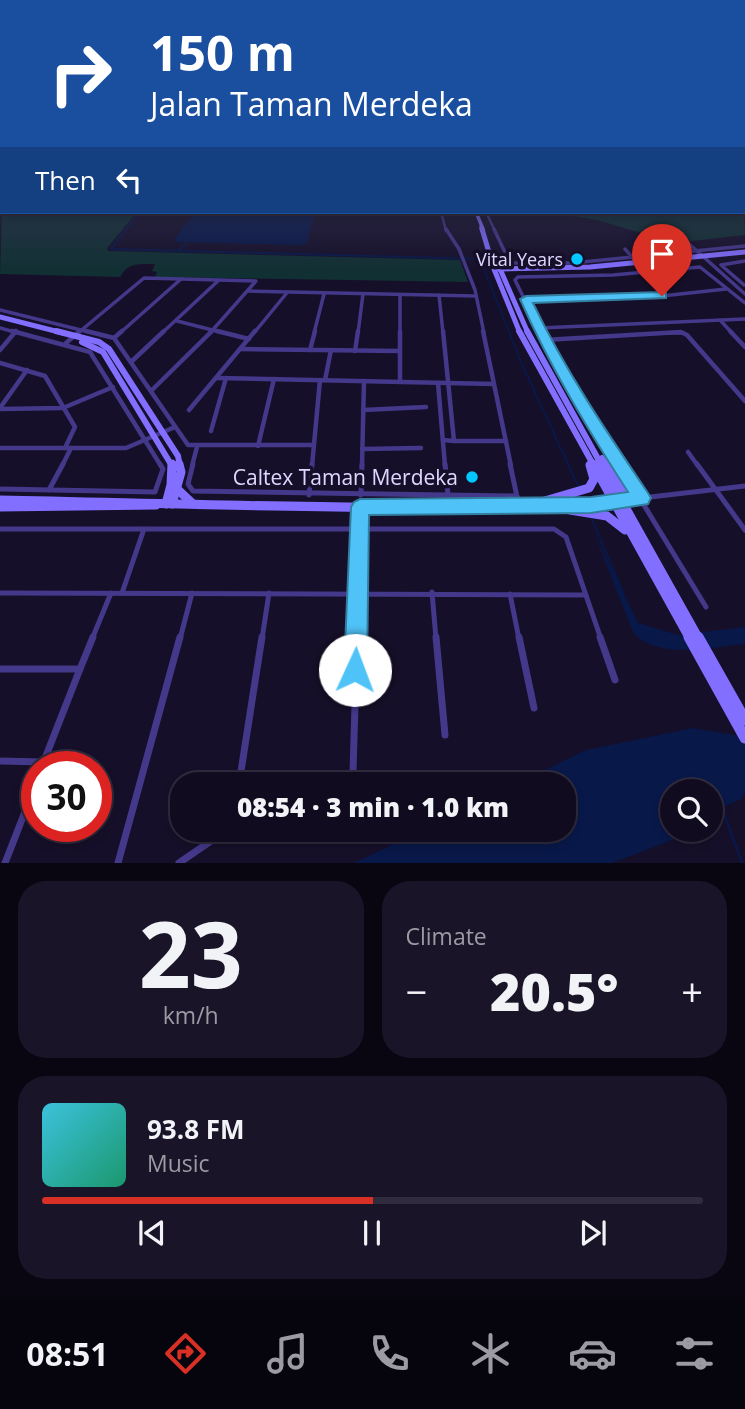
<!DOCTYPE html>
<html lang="en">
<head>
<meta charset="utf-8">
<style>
  body { margin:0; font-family:"Open Sans",sans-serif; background:#191428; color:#f1f3f6; height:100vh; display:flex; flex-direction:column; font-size:26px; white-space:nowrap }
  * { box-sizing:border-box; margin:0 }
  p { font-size:23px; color:#9c9ba4 }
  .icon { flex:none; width:38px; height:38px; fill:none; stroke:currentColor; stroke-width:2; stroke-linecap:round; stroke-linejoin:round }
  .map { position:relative; height:863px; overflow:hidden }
  .side { display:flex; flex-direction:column; gap:18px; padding:18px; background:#090611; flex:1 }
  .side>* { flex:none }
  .banner { position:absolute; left:0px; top:0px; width:746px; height:214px; box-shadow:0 4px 10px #0003,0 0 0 2px #302b3d; background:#1a4fa0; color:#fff; overflow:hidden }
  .tools { position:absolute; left:660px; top:779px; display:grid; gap:14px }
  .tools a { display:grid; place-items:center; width:63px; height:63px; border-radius:50%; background:#100b1f; box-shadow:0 4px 10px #0003,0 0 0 2px #302b3d; font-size:35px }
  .speed { position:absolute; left:21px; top:751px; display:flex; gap:14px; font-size:35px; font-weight:700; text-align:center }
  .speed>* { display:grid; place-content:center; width:91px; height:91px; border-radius:50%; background:#100b1f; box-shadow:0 4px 10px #0003,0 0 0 2px #302b3d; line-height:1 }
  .speed .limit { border:10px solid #d22; background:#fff; color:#111 }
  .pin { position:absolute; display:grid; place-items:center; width:60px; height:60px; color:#fff; margin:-72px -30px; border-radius:50% 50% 50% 0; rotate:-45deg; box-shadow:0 0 7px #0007 }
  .pin .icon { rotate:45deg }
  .me { position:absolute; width:77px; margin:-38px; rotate:2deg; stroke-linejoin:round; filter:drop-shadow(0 0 5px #0008) }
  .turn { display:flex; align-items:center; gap:24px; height:147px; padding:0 35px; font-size:32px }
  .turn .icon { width:91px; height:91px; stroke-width:2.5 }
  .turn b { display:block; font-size:49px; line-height:60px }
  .then { display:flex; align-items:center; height:66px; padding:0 35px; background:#0003; gap:14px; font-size:26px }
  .big { font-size:52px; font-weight:800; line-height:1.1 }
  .side .card { flex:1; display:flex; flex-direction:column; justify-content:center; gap:10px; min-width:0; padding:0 24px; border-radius:28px; background:#191428 }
  .side .dial { align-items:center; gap:0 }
  .dial b { font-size:91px; line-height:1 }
  .song { display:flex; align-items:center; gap:21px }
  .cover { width:84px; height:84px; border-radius:10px; background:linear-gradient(135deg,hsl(190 70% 55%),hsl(160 70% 35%)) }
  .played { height:7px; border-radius:4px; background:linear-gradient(90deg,#d93025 50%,#302b3d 50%) }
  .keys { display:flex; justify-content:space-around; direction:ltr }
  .heat { display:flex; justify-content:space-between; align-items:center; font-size:38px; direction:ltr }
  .side .tiles { flex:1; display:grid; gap:18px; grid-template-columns:1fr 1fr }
  .card:last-child { grid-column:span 2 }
  .trip { position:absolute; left:170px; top:772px; width:406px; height:70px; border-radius:28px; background:#100b1f; box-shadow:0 4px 10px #0003,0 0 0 2px #302b3d; font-weight:800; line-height:70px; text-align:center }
  .tabs { display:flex; height:112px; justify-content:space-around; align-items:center; background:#06040c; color:#9c9ba4 }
  .tabs .icon { width:49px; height:49px }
  .tabs .current { color:#d93025 }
  .tabs b { font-size:32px; color:#f1f3f6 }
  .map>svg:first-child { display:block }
  .green { fill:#113033 }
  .water { fill:#081849 }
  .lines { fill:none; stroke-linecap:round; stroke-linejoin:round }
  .stream-far1 { stroke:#081849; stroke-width:2 }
  .stream { stroke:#081849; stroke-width:2.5 }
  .runway { fill:#0c6c94; fill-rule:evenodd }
  .street-far4 { stroke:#44388a; stroke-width:2.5 }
  .street-far3 { stroke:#44388a; stroke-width:3.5 }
  .street-far2 { stroke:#44388a; stroke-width:4.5 }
  .street-far1 { stroke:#44388a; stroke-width:5 }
  .street { stroke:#44388a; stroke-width:7 }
  .secondary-far4 { stroke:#826eff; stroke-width:3.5 }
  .secondary-far3 { stroke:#826eff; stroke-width:5 }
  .secondary-far2 { stroke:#826eff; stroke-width:6 }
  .secondary-far1 { stroke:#826eff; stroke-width:9 }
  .secondary { stroke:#826eff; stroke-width:11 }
  .route { fill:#4fc3f7; stroke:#337fa1; stroke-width:2 }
  .poi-dot { fill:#03c8ff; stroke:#160f29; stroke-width:2.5 }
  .labels { text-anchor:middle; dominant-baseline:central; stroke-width:7; stroke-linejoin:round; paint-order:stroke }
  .far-poi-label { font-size:18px; fill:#e0d7ff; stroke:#160f29; text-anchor:end }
  .poi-label { font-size:21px; fill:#e0d7ff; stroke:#160f29; text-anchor:end }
</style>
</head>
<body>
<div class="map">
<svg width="745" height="863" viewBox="0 0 745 863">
  <rect width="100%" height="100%" fill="#160f29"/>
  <g class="green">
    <path d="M744,202l1,33 -70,8 -78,-23 -49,-8h196z"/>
    <path d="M2,212h135l-30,36 1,3 352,9 8,22 -313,-5 2,-5 -5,-1 3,-7c-16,0 -27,-2 -35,13l-120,-3z"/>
  </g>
  <g class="water">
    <path d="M196,212l114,2 4,3 -7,26 -4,2 -128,-3 -1,-3z"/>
    <path d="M593,531l45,92 40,12 67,-8v17c-33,3 -84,16 -111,-10z"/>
    <path d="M693,728l40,7 12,-1v59l-4,6 -30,14 -1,-22h-38v39h21l-5,4 -76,29h-258l69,-33h141v-46h-48l70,-34z"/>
  </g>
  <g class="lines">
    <g class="stream-far1">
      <path d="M139,212l-28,37 369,10 41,103 58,126"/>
      <path d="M179,250l8,-6"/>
      <path d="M591,517l33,78"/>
    </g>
    <path class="stream" d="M722,808l20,55"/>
    <rect class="runway" x="0" y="162" width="2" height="12"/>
    <g class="street-far4">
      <path d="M441,212l5,19"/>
      <path d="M486,212l9,19"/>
    </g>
    <g class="street-far3">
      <path d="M446,229l13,20 16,41 9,43"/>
      <path d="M494,229l16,34h62l173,-17"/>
      <path d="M688,243l57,51"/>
      <path d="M625,249l9,10"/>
      <path d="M744,285l-23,-20 24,-4"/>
      <path d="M248,291l228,5"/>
      <path d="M400,295v38"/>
      <path d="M439,295l4,38"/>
      <path d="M526,299l136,-3 64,-7"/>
      <path d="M0,310l93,23"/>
      <path d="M720,320l12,13"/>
      <path d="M177,321l47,12"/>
      <path d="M0,328l18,5"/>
      <path d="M540,328l205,-9"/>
      <path d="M78,333l66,-55 112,3 -46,52"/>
      <path d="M120,333l61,-54"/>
      <path d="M162,333l57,-53"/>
      <path d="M254,333l32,-39"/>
      <path d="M314,333l10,-39"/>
      <path d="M358,333l5,-39"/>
      <path d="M541,333l-26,-53 3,-3 95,-2 87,-8 45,36"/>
      <path d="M667,333h16"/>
    </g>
    <g class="street-far2">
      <path d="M12,331l78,21 71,114"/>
      <path d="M86,331l28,7 74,107h125"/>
      <path d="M217,331l32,8"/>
      <path d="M400,331v51"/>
      <path d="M443,331l11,110 -11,-1"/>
      <path d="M483,331l28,135"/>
      <path d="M540,331l49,87 32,48"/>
      <path d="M730,331l15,16"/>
      <path d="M114,338l8,-7"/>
      <path d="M544,340l137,-8 6,3 58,66"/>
      <path d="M66,343l14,-12"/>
      <path d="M240,349l160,2"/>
      <path d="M0,350l16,-19"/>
      <path d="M310,350l5,-19"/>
      <path d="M355,351l3,-20"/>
      <path d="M131,362l33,-31"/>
      <path d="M0,363l45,13 30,51 -10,21"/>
      <path d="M216,378l278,6"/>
      <path d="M325,380l6,-30"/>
      <path d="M438,383l7,83"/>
      <path d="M151,391l61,-60"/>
      <path d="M0,408l27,-38"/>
      <path d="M0,409l63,-1 50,-21"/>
      <path d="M189,410l66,-79"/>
      <path d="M363,410l63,-3"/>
      <path d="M211,431l15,-53"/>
      <path d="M454,441h52"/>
      <path d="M258,446l16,-67"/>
      <path d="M0,448h126l49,-21"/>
      <path d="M362,449l59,-1"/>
      <path d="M688,452l10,14"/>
      <path d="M62,466l9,-18"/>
      <path d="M192,466l5,-19"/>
      <path d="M312,466l8,-86"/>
      <path d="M362,466l2,-85"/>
    </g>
    <g class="street-far1">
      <path d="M193,464l-5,20 5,7 324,5"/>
      <path d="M445,464l3,31"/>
      <path d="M510,464l9,42"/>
      <path d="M619,464l87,143"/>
      <path d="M697,464l48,66"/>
      <path d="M0,489l155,3 8,-23 -3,-5"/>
      <path d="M49,490l14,-26"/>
      <path d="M309,495l3,-31"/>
      <path d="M361,495l1,-31"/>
      <path d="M642,498l103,-12"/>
      <path d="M0,529h554l12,8 35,102"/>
      <path d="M432,592l4,47"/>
      <path d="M0,593l586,2"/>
      <path d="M122,593l22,-64"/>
      <path d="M510,594l9,45"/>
      <path d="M92,639l19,-46"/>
      <path d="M180,639l12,-46"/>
      <path d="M262,639l7,-46"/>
      <path d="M357,639l3,-131"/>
    </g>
    <g class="street">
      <path d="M436,637l9,98"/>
      <path d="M519,637l15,71"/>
      <path d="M600,637l15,43"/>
      <path d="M0,669h80l13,-32"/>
      <path d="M0,761l44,1"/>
      <path d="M42,766l38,-97"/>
      <path d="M353,772l4,-135"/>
      <path d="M239,784l23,-147"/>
      <path d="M5,863l32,-82"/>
      <path d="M118,863l62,-226"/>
      <path d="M179,863l48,-33"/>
    </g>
    <g class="secondary-far4">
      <path d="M476,212l7,17"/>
      <path d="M481,227l1,4"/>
    </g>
    <g class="secondary-far3">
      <path d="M482,229l12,40 26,64"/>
      <path d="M493,253l35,80"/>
      <path d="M498,269l92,-2 155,-15"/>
      <path d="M0,317l63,16"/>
    </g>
    <g class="secondary-far2">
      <path d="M56,331l43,11 10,7 69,107 2,10"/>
      <path d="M519,331l75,135"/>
      <path d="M527,331l75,135"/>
      <path d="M82,342l21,10 69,114"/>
      <path d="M602,458l5,8"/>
    </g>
    <g class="secondary-far1">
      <path d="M593,464l97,175"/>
      <path d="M601,464l98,175"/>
      <path d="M606,464l11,18 18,18"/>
      <path d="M176,488l17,16"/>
      <path d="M0,500c207,4 414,13 621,2"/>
      <path d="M166,504l5,-19 1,-21"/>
      <path d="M172,504l9,-32 -2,-8"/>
      <path d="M531,505l58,-17 5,-9 -4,-14"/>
      <path d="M0,507l156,-2"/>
      <path d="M570,510l37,6 18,14"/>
    </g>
    <g class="secondary">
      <path d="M689,637l56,101"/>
      <path d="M698,637l47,83"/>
    </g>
  </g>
  <linearGradient id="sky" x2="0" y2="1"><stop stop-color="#0c0817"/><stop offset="0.56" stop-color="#363754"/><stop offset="1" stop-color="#363754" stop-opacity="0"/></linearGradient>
  <rect width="745" height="273" fill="url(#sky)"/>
  <path class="route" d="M662,292l4,1v5l-133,5c32,67 73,128 115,190l3,5 -3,6 -57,9 -222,2 -2,155 -3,8 -9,3 -8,-3 -3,-8 7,-163 3,-5 6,-3 231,-2 37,-5c-40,-62 -78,-125 -108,-193l6,-3z"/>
  <g class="poi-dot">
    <circle cx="577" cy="259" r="7"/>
    <circle cx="472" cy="477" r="7"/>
  </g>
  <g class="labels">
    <g class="far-poi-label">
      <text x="563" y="259">Vital Years</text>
    </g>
    <g class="poi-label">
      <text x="458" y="477">Caltex Taman Merdeka</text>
    </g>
  </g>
</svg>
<div class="tools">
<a><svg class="icon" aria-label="search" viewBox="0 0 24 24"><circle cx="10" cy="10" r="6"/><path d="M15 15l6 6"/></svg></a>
</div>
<div class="speed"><div class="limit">30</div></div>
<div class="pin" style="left:662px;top:296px;background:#d93025"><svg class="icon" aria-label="arrive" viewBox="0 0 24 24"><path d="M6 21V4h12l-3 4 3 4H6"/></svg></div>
<svg class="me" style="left:355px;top:670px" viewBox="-20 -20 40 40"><circle r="19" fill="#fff"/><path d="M0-13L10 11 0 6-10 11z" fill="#4fc3f7"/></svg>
<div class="trip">08:54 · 3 min · 1.0 km</div>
<div class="banner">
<div class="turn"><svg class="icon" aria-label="right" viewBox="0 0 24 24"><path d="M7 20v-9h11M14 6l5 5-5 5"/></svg><div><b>150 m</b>Jalan Taman Merdeka</div></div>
<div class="then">Then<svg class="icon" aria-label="left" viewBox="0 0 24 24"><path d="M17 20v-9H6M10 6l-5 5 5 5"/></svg></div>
</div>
</div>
<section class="side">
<div class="tiles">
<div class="card dial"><b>23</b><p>km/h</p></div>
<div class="card"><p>Climate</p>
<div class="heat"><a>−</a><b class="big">20.5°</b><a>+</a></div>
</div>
<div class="card">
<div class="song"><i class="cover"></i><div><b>93.8 FM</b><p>Music</p></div></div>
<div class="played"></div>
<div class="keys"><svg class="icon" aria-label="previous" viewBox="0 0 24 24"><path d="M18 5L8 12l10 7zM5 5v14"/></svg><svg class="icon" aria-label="pause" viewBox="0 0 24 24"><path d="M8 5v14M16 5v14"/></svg><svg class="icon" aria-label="next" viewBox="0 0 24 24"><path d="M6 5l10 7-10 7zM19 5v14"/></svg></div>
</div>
</div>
</section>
<nav class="tabs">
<b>08:51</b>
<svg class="icon current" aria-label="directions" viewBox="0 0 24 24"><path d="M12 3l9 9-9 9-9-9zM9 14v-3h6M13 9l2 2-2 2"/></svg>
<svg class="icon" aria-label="music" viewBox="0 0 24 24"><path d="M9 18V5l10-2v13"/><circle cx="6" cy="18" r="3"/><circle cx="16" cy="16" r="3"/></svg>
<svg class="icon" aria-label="phone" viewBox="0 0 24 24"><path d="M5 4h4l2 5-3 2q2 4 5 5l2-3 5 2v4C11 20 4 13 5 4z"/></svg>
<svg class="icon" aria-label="climate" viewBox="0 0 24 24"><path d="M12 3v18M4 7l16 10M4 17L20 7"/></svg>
<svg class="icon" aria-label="car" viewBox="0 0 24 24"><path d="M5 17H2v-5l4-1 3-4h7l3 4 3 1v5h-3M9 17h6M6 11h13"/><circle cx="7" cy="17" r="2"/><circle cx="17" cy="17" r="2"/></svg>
<svg class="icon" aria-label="filters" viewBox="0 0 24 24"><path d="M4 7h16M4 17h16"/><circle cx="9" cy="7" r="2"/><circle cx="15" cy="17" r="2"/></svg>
</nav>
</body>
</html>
